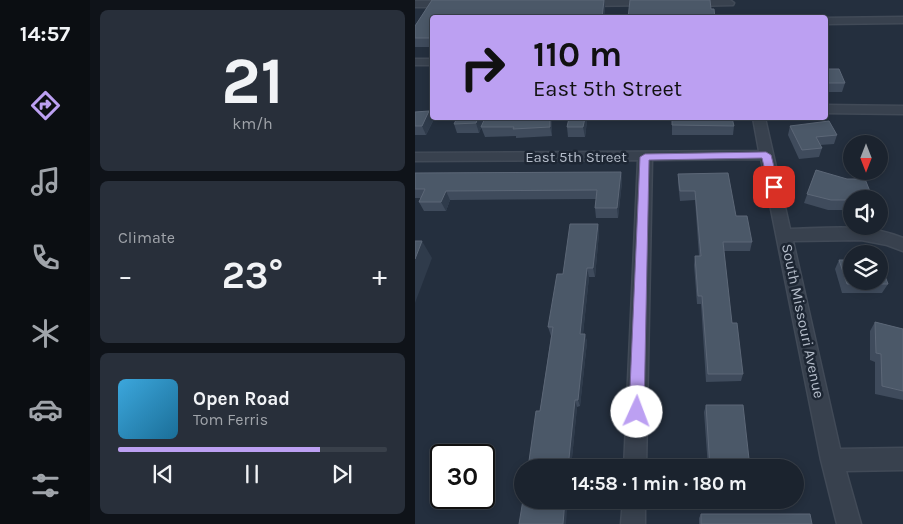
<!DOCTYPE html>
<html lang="en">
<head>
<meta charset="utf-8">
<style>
  body { margin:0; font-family:Karla,sans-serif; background:#282f3a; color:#f1f3f6; height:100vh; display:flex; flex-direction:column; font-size:19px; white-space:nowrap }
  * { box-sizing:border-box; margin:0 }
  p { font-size:16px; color:#a0a4aa }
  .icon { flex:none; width:28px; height:28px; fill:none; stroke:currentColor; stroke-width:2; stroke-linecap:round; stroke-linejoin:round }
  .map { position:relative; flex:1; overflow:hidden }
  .details { display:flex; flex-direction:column; gap:10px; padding:10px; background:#0f1319; width:325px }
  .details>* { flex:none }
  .top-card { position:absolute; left:15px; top:15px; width:398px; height:105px; border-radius:5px; box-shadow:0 2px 8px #0003,0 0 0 1px #39404a; background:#bca0f2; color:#111; overflow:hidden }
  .needle { width:32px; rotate:180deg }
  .fabs { position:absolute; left:428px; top:135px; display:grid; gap:10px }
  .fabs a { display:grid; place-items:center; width:45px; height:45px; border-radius:50%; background:#1b232e; box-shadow:0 2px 8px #0003,0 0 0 1px #39404a; font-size:25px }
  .speed { position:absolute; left:15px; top:444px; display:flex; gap:10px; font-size:25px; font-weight:700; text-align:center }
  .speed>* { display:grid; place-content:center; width:65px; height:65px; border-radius:50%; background:#1b232e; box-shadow:0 2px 8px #0003,0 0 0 1px #39404a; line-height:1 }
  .speed .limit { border:2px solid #111; border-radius:8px; background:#fff; color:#111 }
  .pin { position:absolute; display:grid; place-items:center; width:42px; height:42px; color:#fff; margin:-21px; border-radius:10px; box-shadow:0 2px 8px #0006 }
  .me { position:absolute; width:55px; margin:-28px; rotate:2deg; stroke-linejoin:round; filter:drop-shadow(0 0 4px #0008) }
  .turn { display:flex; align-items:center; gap:18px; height:105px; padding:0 20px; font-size:22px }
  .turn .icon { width:65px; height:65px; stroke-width:2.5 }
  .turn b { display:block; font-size:35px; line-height:42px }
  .big { font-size:38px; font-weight:700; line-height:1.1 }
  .details .tile { flex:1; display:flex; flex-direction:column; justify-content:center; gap:8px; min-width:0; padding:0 18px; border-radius:8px; background:#282f3a }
  .details .dial { align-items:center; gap:0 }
  .dial b { font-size:65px; line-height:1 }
  .song { display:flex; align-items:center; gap:15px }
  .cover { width:60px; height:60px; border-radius:8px; background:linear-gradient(135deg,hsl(200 70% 55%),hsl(200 70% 35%)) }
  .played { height:5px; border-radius:2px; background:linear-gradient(90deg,#bca0f2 75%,#39404a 75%) }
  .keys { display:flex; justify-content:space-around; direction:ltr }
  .heat { display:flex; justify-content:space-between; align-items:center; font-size:28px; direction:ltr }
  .trip { position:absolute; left:99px; top:459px; width:290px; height:50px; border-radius:25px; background:#1b232e; box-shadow:0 2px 8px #0003,0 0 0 1px #39404a; font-weight:700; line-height:50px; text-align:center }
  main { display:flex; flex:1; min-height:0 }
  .tabs { display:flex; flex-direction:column; width:90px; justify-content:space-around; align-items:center; background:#0b0e12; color:#a0a4aa }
  .tabs .icon { width:35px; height:35px }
  .tabs .active { color:#bca0f2 }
  .tabs b { font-size:22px; color:#f1f3f6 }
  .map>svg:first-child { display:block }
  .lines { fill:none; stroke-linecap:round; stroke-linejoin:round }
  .minor-casing { stroke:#414a57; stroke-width:3 }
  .minor { fill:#38414e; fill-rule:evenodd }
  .wall { fill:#3f4b5c }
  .shaded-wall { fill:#2f3b4b }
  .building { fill:#4b5868; stroke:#5c6777 }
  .route { fill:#bca0f2; stroke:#7a689d }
  .labels { text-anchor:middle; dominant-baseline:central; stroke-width:5; stroke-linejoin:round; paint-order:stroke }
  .street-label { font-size:15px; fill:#b4bcc9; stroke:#1d2633 }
</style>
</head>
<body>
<main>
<nav class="tabs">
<b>14:57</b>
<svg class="icon active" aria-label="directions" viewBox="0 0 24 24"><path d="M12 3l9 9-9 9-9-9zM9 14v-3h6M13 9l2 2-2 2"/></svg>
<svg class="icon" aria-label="music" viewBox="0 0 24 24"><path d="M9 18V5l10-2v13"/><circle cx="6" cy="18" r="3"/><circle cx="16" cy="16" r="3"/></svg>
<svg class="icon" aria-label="phone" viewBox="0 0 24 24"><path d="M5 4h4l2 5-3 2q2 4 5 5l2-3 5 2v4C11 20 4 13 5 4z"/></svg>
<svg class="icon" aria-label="climate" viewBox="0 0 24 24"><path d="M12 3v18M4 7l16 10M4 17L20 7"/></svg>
<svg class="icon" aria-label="car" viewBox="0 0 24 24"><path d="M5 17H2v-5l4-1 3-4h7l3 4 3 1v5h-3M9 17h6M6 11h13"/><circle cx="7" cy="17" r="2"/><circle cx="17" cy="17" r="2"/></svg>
<svg class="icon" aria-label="filters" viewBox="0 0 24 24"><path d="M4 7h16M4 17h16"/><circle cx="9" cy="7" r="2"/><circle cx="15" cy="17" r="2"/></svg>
</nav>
<section class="details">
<div class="tile dial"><b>21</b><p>km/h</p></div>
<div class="tile"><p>Climate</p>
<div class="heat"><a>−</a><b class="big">23°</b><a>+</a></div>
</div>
<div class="tile">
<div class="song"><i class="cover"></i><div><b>Open Road</b><p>Tom Ferris</p></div></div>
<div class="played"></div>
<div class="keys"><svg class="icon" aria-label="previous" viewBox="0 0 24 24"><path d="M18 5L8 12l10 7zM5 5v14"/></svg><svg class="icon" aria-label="pause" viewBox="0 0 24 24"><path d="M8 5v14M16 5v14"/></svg><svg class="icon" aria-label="next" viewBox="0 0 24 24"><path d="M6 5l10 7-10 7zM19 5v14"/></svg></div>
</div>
</section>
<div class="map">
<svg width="488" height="524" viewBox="0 0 488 524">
  <rect width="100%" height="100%" fill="#242f3e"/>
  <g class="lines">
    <g class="minor-casing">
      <g id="minor">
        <path d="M235,0l4,3 -1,2 -71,1 -4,-3 4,-3z"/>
        <path d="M315,0l4,3 -1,2 -43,1 -4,-3 4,-3z"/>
        <path d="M0,1h38l4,3 -4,3h-38z"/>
        <path d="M488,17v6l-78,1v-6z"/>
        <rect x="0" y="59" width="18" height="6"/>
        <path d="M410,105l78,1v8l-78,-1z"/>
        <path d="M338,118h12l25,111c38,-1 78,-6 113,9v13l-16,-6 -26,-5 -68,1 47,208 63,-1v22l-57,1 15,53h-24l-16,-64 -60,-301 -109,1 -6,308h-22l14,-308 -223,1v-8l344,-2z"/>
        <path d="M208,500h22v24h-24z"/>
      </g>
    </g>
    <use href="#minor" class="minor"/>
  </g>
  <g class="wall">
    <path d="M17,0h172l1,8 -1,10h-171v29h-18v-21z"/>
    <path d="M410,69l20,14 -3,9h-17z"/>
    <path d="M0,112l18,9 -7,14h-11z"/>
    <path d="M70,118l-6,15h-22l-3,-9z"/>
    <path d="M154,118h17l1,3 -2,16h-17l-1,-10z"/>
    <path d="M257,118l62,8 -1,9h-61z"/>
    <path d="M137,122v14l-36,2v-2l-31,1 -4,-10z"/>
    <path d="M375,126l47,9 -3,9 -14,1 2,3 -3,9 -20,2 -11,-24z"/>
    <path d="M401,170l35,29v11h-23l-24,-7z"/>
    <path d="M206,172l1,10 -4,36h-22l-1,-10 1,-9 -146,1 -4,11h-22l-5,-9 2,-4h-6v-25z"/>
    <path d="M263,174l58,42 16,26 -2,9h-26l8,72 11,51 -2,7 -35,1 -5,-78h-4l-3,-39 1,-9h4l-4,-56 -15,1 -2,-18z"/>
    <path d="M183,224l1,9 -4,44h-6l-6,57h2l2,8 -7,64 -3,1 -6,61h-43l12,-57 11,-75 -3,-9z"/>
    <path d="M424,260l49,24 -6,9h-40l-7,-24z"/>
    <path d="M460,322l28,7v71l-28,-6v-32l-5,-2v-29z"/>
    <path d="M291,405l44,63h-42l-4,-56z"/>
    <path d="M286,514l111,10h-113v-6z"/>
  </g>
  <g class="shaded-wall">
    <path d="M189,0l1,8 -1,10h-2z"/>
    <path d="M14,111l4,10 -7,14 -4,-9z"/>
    <path d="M63,118h7l-6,15 -3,-10z"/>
    <path d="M135,118h1l1,4v14l-2,-9z"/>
    <path d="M170,118h1l1,3 -2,16 -2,-10z"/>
    <path d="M206,172l1,10 -4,36 -1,-10z"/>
    <path d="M31,191l4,9 -4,11 -5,-9z"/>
    <path d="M183,224l1,9 -4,44 -2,-9z"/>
    <path d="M7,241l10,17 -17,45v-44z"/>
    <path d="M172,268l2,9 -7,65 -2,-8z"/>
    <path d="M170,334l2,8 -7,64 -2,-6z"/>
    <path d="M160,400l2,7 -6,61h-3z"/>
    <path d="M150,500h3l-2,24h-3z"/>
  </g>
  <g class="building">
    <path d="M17,0h172l-2,18h-169v20h-18v-12z"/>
    <path d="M215,0h80l1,9h3l1,9h-87z"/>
    <path d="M410,69h14l6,14h-20z"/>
    <path d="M14,111l-7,15h-7v-14z"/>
    <path d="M42,118h21l-2,5 -22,1z"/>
    <path d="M70,118h65v9l-37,2 1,-2h-33z"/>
    <path d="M154,118h16l-2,9h-16z"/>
    <path d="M257,118h60l2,8 -62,-1z"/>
    <path d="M414,121l8,14 -21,2 6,11 -20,2 -12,-24z"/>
    <path d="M401,170l31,9h18l8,20h-22v1h-20l-24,-6z"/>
    <path d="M206,172l-4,36h-22l2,-18 -151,1 -5,11h-22l6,-13h-10v-16z"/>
    <path d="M313,173l8,43h11l5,26h-29l9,81h5l6,51h-35l-6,-78h-4l-3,-40h6l-6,-65h-15l-2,-17z"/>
    <path d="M155,224h28l-5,44h-6l-7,66h5l-7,66h-3l-7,68h-40l8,-57h4l13,-84h-5l9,-53h6z"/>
    <path d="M0,241h7l-7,18z"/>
    <path d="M424,260h12v21h28v-21l9,24h-41z"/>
    <path d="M460,322l28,7v62l-21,-5 -1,-32 -5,-1z"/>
    <path d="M291,405h37l7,63h-40z"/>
    <path d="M108,500h42l-2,24h-44z"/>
    <path d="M286,514h109l2,10h-111z"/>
  </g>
  <path class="route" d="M351,152l5,3 8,32 -5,3 -5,-3 -7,-29 -113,2 -5,252 -2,4 -5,3 -5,-3 -3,-4 11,-255 5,-3z"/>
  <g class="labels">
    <g class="street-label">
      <text x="161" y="157">East 5th Street</text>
      <text transform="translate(388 321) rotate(78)">South Missouri Avenue</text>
    </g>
  </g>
</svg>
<div class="fabs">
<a><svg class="needle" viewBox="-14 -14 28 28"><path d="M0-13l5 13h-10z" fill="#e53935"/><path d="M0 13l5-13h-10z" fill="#a0a4aa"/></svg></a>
<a><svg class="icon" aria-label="sound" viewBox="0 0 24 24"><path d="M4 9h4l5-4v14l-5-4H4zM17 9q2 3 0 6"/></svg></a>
<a><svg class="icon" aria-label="layers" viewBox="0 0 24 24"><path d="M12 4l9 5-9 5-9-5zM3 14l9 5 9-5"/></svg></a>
</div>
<div class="speed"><div class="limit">30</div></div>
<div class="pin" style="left:359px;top:187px;background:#d93025"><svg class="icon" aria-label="arrive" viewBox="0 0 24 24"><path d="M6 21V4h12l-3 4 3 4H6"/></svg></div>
<svg class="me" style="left:222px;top:412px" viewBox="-20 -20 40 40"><circle r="19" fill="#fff"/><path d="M0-13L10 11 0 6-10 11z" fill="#bca0f2"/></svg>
<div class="trip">14:58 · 1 min · 180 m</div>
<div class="top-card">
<div class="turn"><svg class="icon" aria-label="right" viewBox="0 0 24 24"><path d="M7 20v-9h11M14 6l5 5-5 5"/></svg><div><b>110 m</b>East 5th Street</div></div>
</div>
</div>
</main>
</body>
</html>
